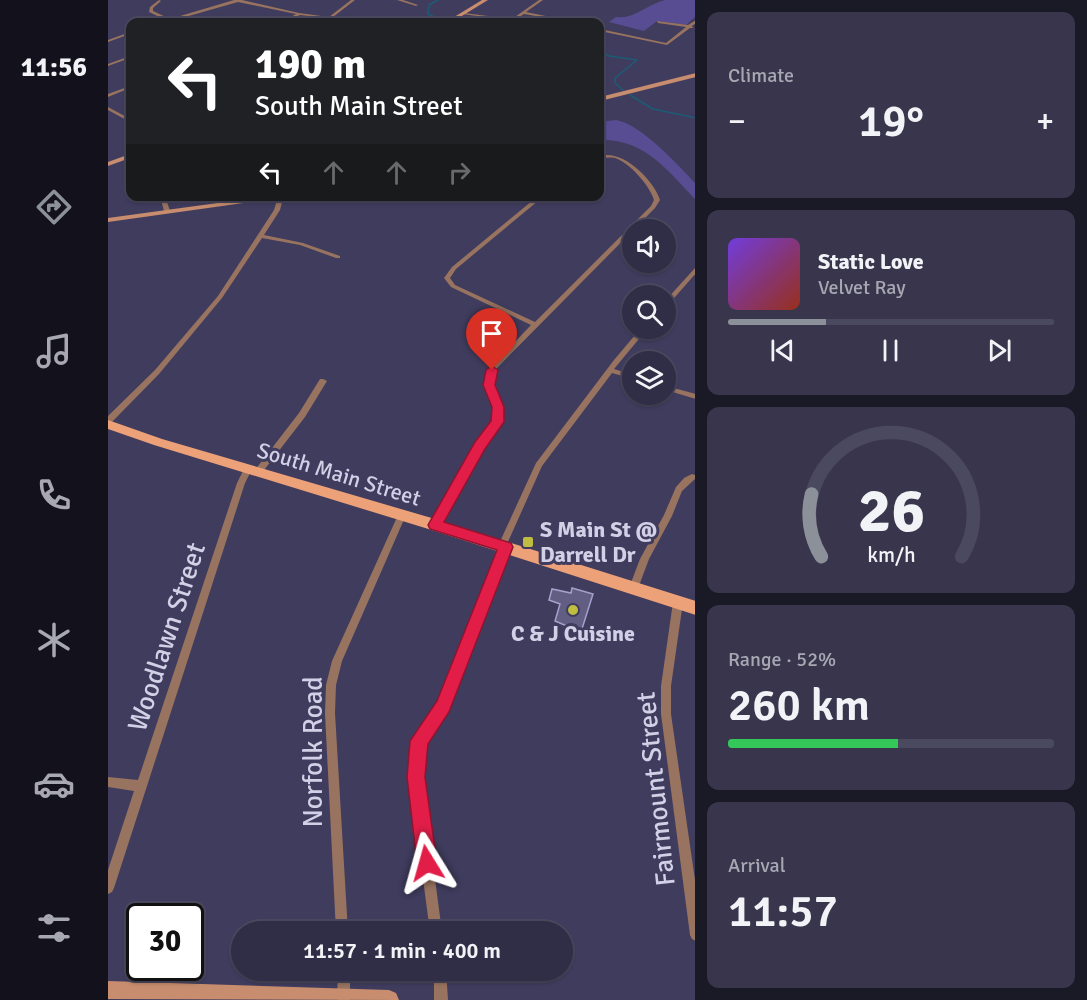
<!DOCTYPE html>
<html lang="en">
<head>
<meta charset="utf-8">
<style>
  body { margin:0; font-family:Signika,sans-serif; background:#38354d; color:#f1f3f6; height:100vh; display:flex; flex-direction:column; font-size:22px; white-space:nowrap }
  * { box-sizing:border-box; margin:0 }
  p { font-size:20px; color:#a8a8b3 }
  .icon { flex:none; width:33px; height:33px; fill:none; stroke:currentColor; stroke-width:2; stroke-linecap:round; stroke-linejoin:round }
  .map { position:relative; flex:1; overflow:hidden }
  .drawer { display:flex; flex-direction:column; gap:12px; padding:12px; background:#1a1926; width:392px }
  .drawer>* { flex:none }
  .guide { position:absolute; left:18px; top:18px; width:478px; height:183px; border-radius:12px; box-shadow:0 2px 4px #0004,0 0 0 2px #4b495f; background:#202124; color:#fff; overflow:hidden }
  .tools { position:absolute; left:514px; top:219px; display:grid; gap:12px }
  .tools a { display:grid; place-items:center; width:54px; height:54px; border-radius:50%; background:#302d46; box-shadow:0 2px 4px #0004,0 0 0 2px #4b495f; font-size:30px }
  .speed { position:absolute; left:18px; top:903px; display:flex; gap:12px; font-size:30px; font-weight:700; text-align:center }
  .speed>* { display:grid; place-content:center; width:78px; height:78px; border-radius:50%; background:#302d46; box-shadow:0 2px 4px #0004,0 0 0 2px #4b495f; line-height:1 }
  .speed .limit { border:3px solid #111; border-radius:9px; background:#fff; color:#111 }
  .pin { position:absolute; display:grid; place-items:center; width:51px; height:51px; color:#fff; margin:-62px -26px; border-radius:50% 50% 50% 0; rotate:-45deg; box-shadow:0 0 6px #0007 }
  .pin .icon { rotate:45deg }
  .me { position:absolute; width:66px; margin:-33px; rotate:352deg; stroke-linejoin:round; filter:drop-shadow(0 0 4px #0008) }
  .turn { display:flex; align-items:center; gap:21px; height:126px; padding:0 30px; font-size:27px }
  .turn .icon { width:78px; height:78px; stroke-width:2.5 }
  .turn b { display:block; font-size:42px; line-height:51px }
  .lanes { display:flex; align-items:center; height:57px; padding:0 30px; background:#0003; justify-content:center; gap:30px; direction:ltr }
  .lanes .off { opacity:.35 }
  .big { font-size:45px; font-weight:600; line-height:1.1 }
  .drawer .widget { flex:1; display:flex; flex-direction:column; justify-content:center; gap:9px; min-width:0; padding:0 21px; border-radius:12px; background:#38354d }
  .drawer .dial { align-items:center; gap:0 }
  .dial svg { height:156px; overflow:visible; fill:none; stroke:#4b495f; stroke-width:7; stroke-linecap:round; text-anchor:middle }
  .dial text { fill:#f1f3f6; stroke:none }
  .song { display:flex; align-items:center; gap:18px }
  .cover { width:72px; height:72px; border-radius:9px; background:linear-gradient(135deg,hsl(260 70% 55%),hsl(10 70% 35%)) }
  .played { height:6px; border-radius:3px; background:linear-gradient(90deg,#8c9099 30%,#4b495f 30%) }
  .keys { display:flex; justify-content:space-around; direction:ltr }
  .heat { display:flex; justify-content:space-between; align-items:center; font-size:33px; direction:ltr }
  .charge { height:9px; border-radius:4px; background:linear-gradient(90deg,#34c759 52%,#4b495f 0) }
  .trip { position:absolute; left:123px; top:921px; width:342px; height:60px; border-radius:30px; background:#302d46; box-shadow:0 2px 4px #0004,0 0 0 2px #4b495f; font-weight:600; line-height:60px; text-align:center }
  main { display:flex; flex:1; min-height:0 }
  .tab-bar { display:flex; flex-direction:column; width:108px; justify-content:space-around; align-items:center; background:#13121c; color:#a8a8b3 }
  .tab-bar .icon { width:42px; height:42px }
  .tab-bar .current { color:#8c9099 }
  .tab-bar b { font-size:27px; color:#f1f3f6 }
  .map>svg:first-child { display:block }
  .green { fill:#584c93 }
  .lines { fill:none; stroke-linecap:round; stroke-linejoin:round }
  .stream { stroke:#1d5c75; stroke-width:1.5 }
  .building { fill:#625e83; stroke:#a5a1ca; stroke-width:1.5 }
  .street { fill:#98735f; fill-rule:evenodd }
  .secondary { fill:#c88d6e; fill-rule:evenodd }
  .primary { fill:#eda178; fill-rule:evenodd }
  .route { fill:#e11d48; stroke:#92132f; stroke-width:1.5 }
  .poi-dot { fill:#bfbe41; stroke:#403c5e; stroke-width:2 }
  .labels { text-anchor:middle; dominant-baseline:central; stroke-width:6; stroke-linejoin:round; paint-order:stroke }
  .street-label { font-size:22px; fill:#d2d0e6; stroke:#403c5e }
  .poi-label { font-size:22px; font-weight:bold; fill:#d2d0e6; stroke:#403c5e; text-anchor:start }
  .near-street-label { font-size:27px; fill:#d2d0e6; stroke:#403c5e }
</style>
</head>
<body>
<main>
<nav class="tab-bar">
<b>11:56</b>
<svg class="icon current" aria-label="directions" viewBox="0 0 24 24"><path d="M12 3l9 9-9 9-9-9zM9 14v-3h6M13 9l2 2-2 2"/></svg>
<svg class="icon" aria-label="music" viewBox="0 0 24 24"><path d="M9 18V5l10-2v13"/><circle cx="6" cy="18" r="3"/><circle cx="16" cy="16" r="3"/></svg>
<svg class="icon" aria-label="phone" viewBox="0 0 24 24"><path d="M5 4h4l2 5-3 2q2 4 5 5l2-3 5 2v4C11 20 4 13 5 4z"/></svg>
<svg class="icon" aria-label="climate" viewBox="0 0 24 24"><path d="M12 3v18M4 7l16 10M4 17L20 7"/></svg>
<svg class="icon" aria-label="car" viewBox="0 0 24 24"><path d="M5 17H2v-5l4-1 3-4h7l3 4 3 1v5h-3M9 17h6M6 11h13"/><circle cx="7" cy="17" r="2"/><circle cx="17" cy="17" r="2"/></svg>
<svg class="icon" aria-label="filters" viewBox="0 0 24 24"><path d="M4 7h16M4 17h16"/><circle cx="9" cy="7" r="2"/><circle cx="15" cy="17" r="2"/></svg>
</nav>
<div class="map">
<svg width="588" height="1000" viewBox="0 0 588 1000">
  <rect width="100%" height="100%" fill="#403c5e"/>
  <g class="green">
    <path d="M557,0h30v17l-9,8 -29,-4 -13,10 -35,-9 7,-5c17,3 32,-13 49,-17z"/>
    <path d="M508,120c25,4 62,45 79,63v16c-29,-30 -50,-60 -95,-59v-18z"/>
  </g>
  <g class="lines">
    <g class="stream">
      <path d="M330,0l-9,5 -1,9 16,7"/>
      <path d="M492,51l9,5 28,4 -22,18v5l8,7"/>
      <path d="M522,95l23,14 43,9"/>
    </g>
  </g>
  <path class="building" d="M464,588l21,6 -12,38 -26,-11 5,-17 -11,-4 3,-11 19,4z"/>
  <g class="lines">
    <g class="street">
      <path d="M51,0l2,1 -8,7v3l17,8 64,-19h8l57,13 30,4 22,-17h4l-22,17 32,5h-7l-58,-7 -15,7h-3l14,-8 -58,-12 -67,19 -10,1v-1l5,-1 -17,-8 1,-5z"/>
      <path d="M289,0h6l15,5 -2,1z"/>
      <path d="M431,0h4l-17,12 49,10h-5l-46,-8 -11,7 -51,-7 2,-1 48,6z"/>
      <path d="M588,20v3l-4,3 1,2h-3l-23,17 -67,-14v-2l66,14 20,-16 -28,-4 -1,-2 31,4z"/>
      <path d="M22,32v2l-22,8v-2z"/>
      <path d="M22,56v2l-22,8v-2z"/>
      <path d="M22,86v2l-22,9v-3z"/>
      <path d="M0,107l22,12v3l-22,-12z"/>
      <path d="M499,155c21,0 47,26 53,45l-5,8 -158,160 -4,17 9,26 -1,11 -18,26 -45,79h-6l-1,-2 1,-2 45,-79 16,-22 1,-11 -9,-26 6,-18 40,-42 -80,-38 -7,-9 8,-11 86,-71h6l-88,73 -6,9 5,7 80,37 116,-116 3,-6c-4,-14 -25,-38 -39,-42 -5,-1 -10,0 -15,0v-2z"/>
      <path d="M52,196h5l5,15 -1,1 -5,-1z"/>
      <path d="M170,197l5,1 -3,12 -16,25 39,8 37,13v2h-4l-36,-13 -38,-7 -40,60 -63,76 -48,49 -3,1v-8l47,-46 63,-74 56,-86z"/>
      <path d="M588,267v6l-28,32 -2,1v-6z"/>
      <path d="M533,328h7l-34,41 19,6v4l-21,-6 -70,93 -35,78 3,3 -63,164 -21,27 -4,11 1,39 19,144h-12l-19,-144 1,-39 6,-18 21,-27 62,-155 -3,-3 38,-83 78,-103z"/>
      <path d="M212,379h3l4,2 -22,36 -44,57h-6l-1,-2 1,-2 44,-57z"/>
      <path d="M558,386l30,8v5l-30,-9z"/>
      <path d="M140,466l4,3 -7,14 -131,405 -2,4 -4,2v-24l26,-79 -26,-4v-10l30,3 99,-297 8,-16z"/>
      <path d="M584,474l3,1 1,3 -14,13 -10,25 -23,43 -12,32 -3,1 -3,-1 -2,-3 11,-29 24,-44 12,-28 8,-9z"/>
      <path d="M294,512l3,1 1,2 -64,146 -6,24 -1,28 13,219h-12l-11,-219 1,-28 6,-24 66,-146 1,-2z"/>
      <path d="M570,598l3,1 2,3 -12,84v28l25,173v54l-4,-2 -2,-4 -29,-221v-28l12,-84 2,-3z"/>
      <path d="M230,970h12v30h-12l-1,-2z"/>
      <path d="M326,970h12l2,30h-14z"/>
    </g>
    <g class="secondary">
      <path d="M374,0h6l-36,22h-6z"/>
      <path d="M588,73v4l-96,24v-4z"/>
      <path d="M22,154v4l-22,8v-4z"/>
      <path d="M160,196h25l-185,26v-4z"/>
      <path d="M0,981l281,9 7,3 3,7 -291,-1z"/>
    </g>
    <path class="primary" d="M0,420l54,19 273,80 261,82v14l-261,-84 -281,-86 -46,-16z"/>
  </g>
  <path class="route" d="M384,366l6,4 -3,15 9,22v15l-19,27 -41,73 67,21 2,4 -64,165 -21,32 -3,33 12,86 -3,7 -7,3 -7,-3 -3,-7 -10,-86 3,-36 27,-40 60,-151 -67,-21 -2,-4 47,-83 16,-21 1,-14 -9,-22 3,-15z"/>
  <g class="poi-dot">
    <rect x="414" y="536" width="12" height="12" rx="3"/>
    <circle cx="465" cy="610" r="6"/>
  </g>
  <g class="labels">
    <g class="street-label">
      <text transform="translate(231 474) rotate(17)">South Main Street</text>
    </g>
    <g class="poi-label">
      <text x="432" y="529">S Main St @<tspan x="432" dy="25">Darrell Dr</tspan></text>
      <text x="465" y="633" text-anchor="middle">C &amp; J Cuisine</text>
    </g>
    <g class="near-street-label">
      <text transform="translate(59 637) rotate(-72)">Woodlawn Street</text>
      <text transform="translate(205 752) rotate(-90)">Norfolk Road</text>
      <text transform="translate(548 789) rotate(-96)">Fairmount Street</text>
    </g>
  </g>
</svg>
<div class="tools">
<a><svg class="icon" aria-label="sound" viewBox="0 0 24 24"><path d="M4 9h4l5-4v14l-5-4H4zM17 9q2 3 0 6"/></svg></a>
<a><svg class="icon" aria-label="search" viewBox="0 0 24 24"><circle cx="10" cy="10" r="6"/><path d="M15 15l6 6"/></svg></a>
<a><svg class="icon" aria-label="layers" viewBox="0 0 24 24"><path d="M12 4l9 5-9 5-9-5zM3 14l9 5 9-5"/></svg></a>
</div>
<div class="speed"><div class="limit">30</div></div>
<div class="pin" style="left:384px;top:370px;background:#d93025"><svg class="icon" aria-label="arrive" viewBox="0 0 24 24"><path d="M6 21V4h12l-3 4 3 4H6"/></svg></div>
<svg class="me" style="left:319px;top:863px" viewBox="-20 -20 40 40"><path d="M0-17L14 15 0 8-14 15z" fill="#e11d48" stroke="#fff" stroke-width="4"/></svg>
<div class="trip">11:57 · 1 min · 400 m</div>
<div class="guide">
<div class="turn"><svg class="icon" aria-label="left" viewBox="0 0 24 24"><path d="M17 20v-9H6M10 6l-5 5 5 5"/></svg><div><b>190 m</b>South Main Street</div></div>
<div class="lanes"><svg class="icon" aria-label="left" viewBox="0 0 24 24"><path d="M17 20v-9H6M10 6l-5 5 5 5"/></svg><svg class="icon off" aria-label="ahead" viewBox="0 0 24 24"><path d="M12 20V5M6 11l6-6 6 6"/></svg><svg class="icon off" aria-label="ahead" viewBox="0 0 24 24"><path d="M12 20V5M6 11l6-6 6 6"/></svg><svg class="icon off" aria-label="right" viewBox="0 0 24 24"><path d="M7 20v-9h11M14 6l5 5-5 5"/></svg></div>
</div>
</div>
<section class="drawer">
<div class="widget"><p>Climate</p>
<div class="heat"><a>−</a><b class="big">19°</b><a>+</a></div>
</div>
<div class="widget">
<div class="song"><i class="cover"></i><div><b>Static Love</b><p>Velvet Ray</p></div></div>
<div class="played"></div>
<div class="keys"><svg class="icon" aria-label="previous" viewBox="0 0 24 24"><path d="M18 5L8 12l10 7zM5 5v14"/></svg><svg class="icon" aria-label="pause" viewBox="0 0 24 24"><path d="M8 5v14M16 5v14"/></svg><svg class="icon" aria-label="next" viewBox="0 0 24 24"><path d="M6 5l10 7-10 7zM19 5v14"/></svg></div>
</div>
<div class="widget dial"><svg viewBox="0 0 100 80">
<path d="M14 69A42 42 0 1 1 86 69"/>
<path d="M14 69A42 42 0 0 1 9 37" stroke="#8c9099"/>
<text x="50" y="56" font-size="32" font-weight="700">26</text>
<text x="50" y="72" font-size="11">km/h</text>
</svg></div>
<div class="widget"><p>Range · 52%</p><b class="big">260 km</b><div class="charge"></div></div>
<div class="widget"><p>Arrival</p><b class="big">11:57</b></div>
</section>
</main>
</body>
</html>
